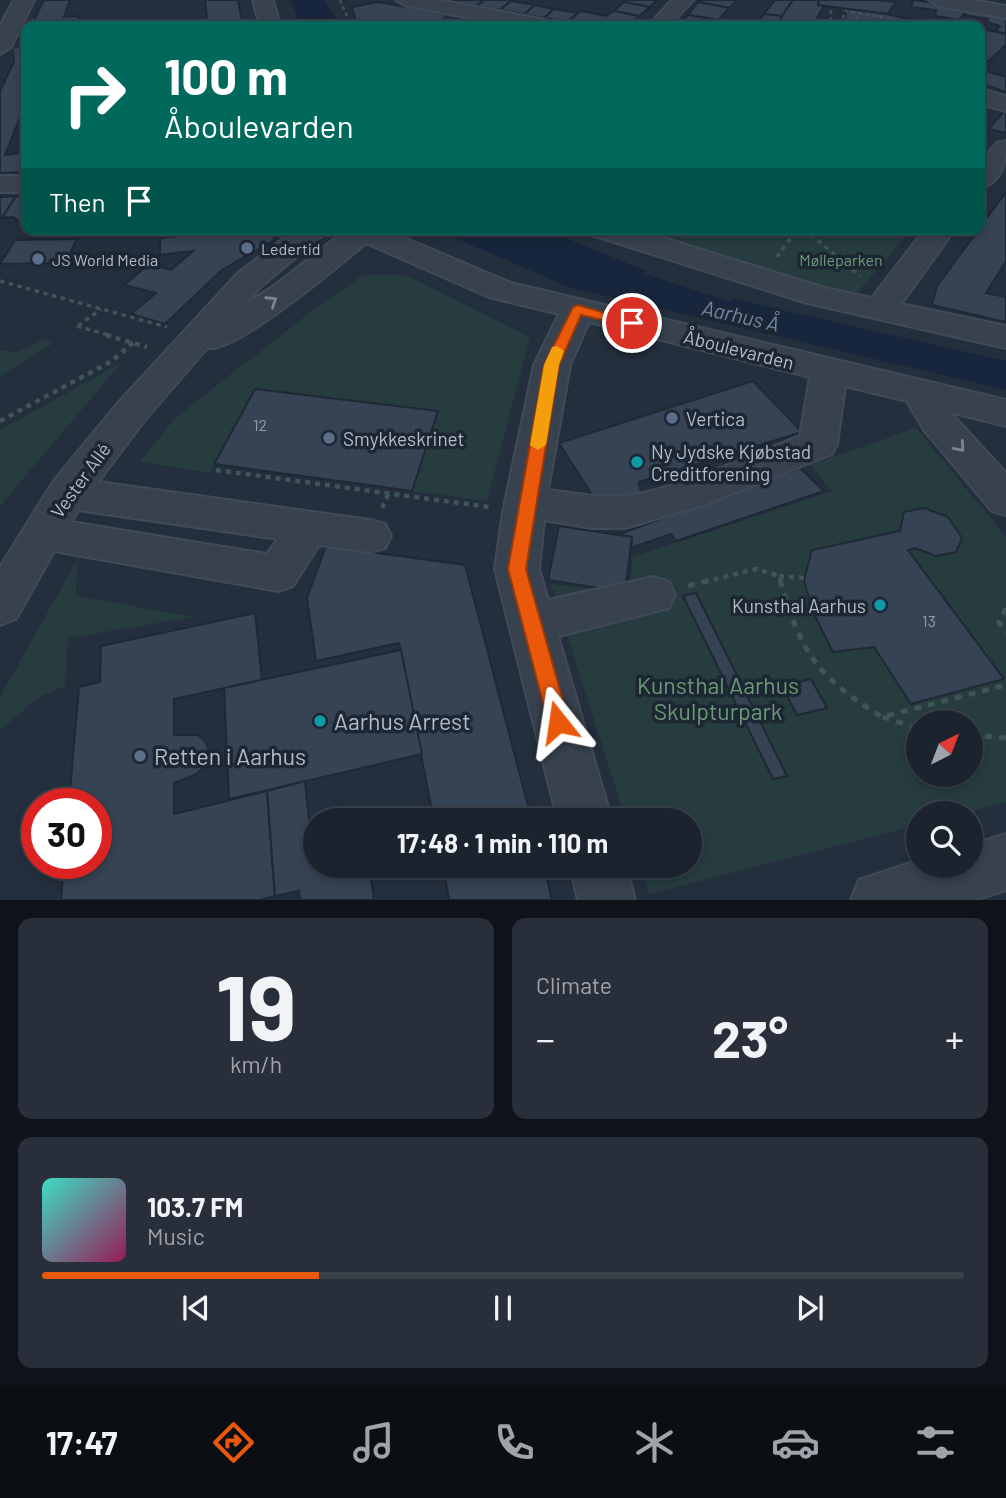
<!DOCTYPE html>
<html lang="en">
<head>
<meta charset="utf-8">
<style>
  body { margin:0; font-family:Barlow,sans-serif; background:#282f3a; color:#f1f3f6; height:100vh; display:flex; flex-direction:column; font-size:26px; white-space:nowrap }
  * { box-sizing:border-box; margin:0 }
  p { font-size:23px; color:#a0a4aa }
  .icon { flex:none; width:38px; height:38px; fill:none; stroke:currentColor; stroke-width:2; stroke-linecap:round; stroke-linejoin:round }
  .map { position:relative; height:900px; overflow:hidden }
  .panel { display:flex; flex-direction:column; gap:18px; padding:18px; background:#0f1319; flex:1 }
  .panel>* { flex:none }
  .hud { position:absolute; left:21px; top:21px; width:964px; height:214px; border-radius:14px; box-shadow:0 4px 10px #0003,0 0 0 2px #39404a; background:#00695c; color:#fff; overflow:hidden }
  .needle { width:46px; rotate:42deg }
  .fabs { position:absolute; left:906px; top:710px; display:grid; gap:14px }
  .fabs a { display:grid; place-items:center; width:77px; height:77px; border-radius:50%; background:#1b232e; box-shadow:0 4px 10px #0003,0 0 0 2px #39404a; font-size:35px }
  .speed { position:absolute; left:21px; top:788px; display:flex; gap:14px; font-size:35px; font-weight:700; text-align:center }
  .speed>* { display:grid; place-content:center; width:91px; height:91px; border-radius:50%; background:#1b232e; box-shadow:0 4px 10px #0003,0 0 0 2px #39404a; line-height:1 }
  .speed .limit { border:10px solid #d22; background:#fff; color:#111 }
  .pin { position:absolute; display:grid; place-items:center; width:60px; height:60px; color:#fff; margin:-30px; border:4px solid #fff; border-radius:50%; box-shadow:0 2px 7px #0007 }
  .me { position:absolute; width:77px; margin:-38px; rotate:345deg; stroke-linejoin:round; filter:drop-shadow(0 0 5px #0008) }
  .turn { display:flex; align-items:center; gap:24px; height:147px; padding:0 28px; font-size:32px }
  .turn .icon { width:91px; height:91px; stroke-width:2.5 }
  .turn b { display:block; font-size:49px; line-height:60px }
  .then { display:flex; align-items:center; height:66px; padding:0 28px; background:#0003; gap:14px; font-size:26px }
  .big { font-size:52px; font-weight:700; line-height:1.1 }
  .panel .card { flex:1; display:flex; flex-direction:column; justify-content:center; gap:10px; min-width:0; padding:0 24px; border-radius:14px; background:#282f3a }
  .panel .dial { align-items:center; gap:0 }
  .dial b { font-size:91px; line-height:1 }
  .song { display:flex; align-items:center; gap:21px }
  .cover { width:84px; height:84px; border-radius:10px; background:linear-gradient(135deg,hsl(170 70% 55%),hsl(330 70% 35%)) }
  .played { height:7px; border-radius:4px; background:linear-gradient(90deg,#ea580c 30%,#39404a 30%) }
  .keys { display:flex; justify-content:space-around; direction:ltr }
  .heat { display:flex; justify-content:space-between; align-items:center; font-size:38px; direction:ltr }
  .panel .tiles { flex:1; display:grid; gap:18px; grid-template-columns:1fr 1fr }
  .card:last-child { grid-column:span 2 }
  .trip { position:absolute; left:303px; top:808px; width:399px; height:70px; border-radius:35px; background:#1b232e; box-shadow:0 4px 10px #0003,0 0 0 2px #39404a; font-weight:700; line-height:70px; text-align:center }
  .tab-bar { display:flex; height:112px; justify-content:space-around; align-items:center; background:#0b0e12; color:#a0a4aa }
  .tab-bar .icon { width:49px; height:49px }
  .tab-bar .active { color:#ea580c }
  .tab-bar b { font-size:32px; color:#f1f3f6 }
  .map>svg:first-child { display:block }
  .green { fill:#263c3f; fill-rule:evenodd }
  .water { fill:#17263c }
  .building { fill:#364354; stroke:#1f2835; stroke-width:2 }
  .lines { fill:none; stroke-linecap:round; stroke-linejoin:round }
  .minor-tunnel { stroke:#3a4453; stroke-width:23; stroke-dasharray:23 11; stroke-linecap:butt }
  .minor-casing { stroke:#414a57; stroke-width:4 }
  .path-far3 { stroke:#3f5557; stroke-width:2.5; stroke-dasharray:3.5 3.5; stroke-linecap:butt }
  .path-far2 { stroke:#3f5557; stroke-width:3.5; stroke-dasharray:4.5 4.5; stroke-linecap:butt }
  .path-far1 { stroke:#3f5557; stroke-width:4.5; stroke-dasharray:5 5; stroke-linecap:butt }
  .path { stroke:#3f5557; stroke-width:5; stroke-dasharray:7 7; stroke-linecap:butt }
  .minor { fill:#38414e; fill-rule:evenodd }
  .oneway { stroke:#7c8592 }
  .route { fill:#ea580c; stroke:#983908; stroke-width:2 }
  .slow { fill:#f59e0b }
  .service-dot { fill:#5c6f8a; stroke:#1d2633; stroke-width:2.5 }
  .culture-dot { fill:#0f9aa8; stroke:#1d2633; stroke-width:2.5 }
  .labels { text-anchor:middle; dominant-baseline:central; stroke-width:7; stroke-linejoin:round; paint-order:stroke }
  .far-poi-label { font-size:16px; fill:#b4bcc9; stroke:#1d2633; text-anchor:start }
  .far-park-label { font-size:16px; fill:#6b9a76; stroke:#1d2633 }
  .number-label { font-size:16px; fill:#929caa }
  .street-label { font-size:19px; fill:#b4bcc9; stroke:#1d2633 }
  .poi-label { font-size:19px; fill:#b4bcc9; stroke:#1d2633; text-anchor:start }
  .water-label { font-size:21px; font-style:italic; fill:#6d86a8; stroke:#1d2633 }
  .near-park-label { font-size:23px; fill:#6b9a76; stroke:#1d2633 }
  .near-poi-label { font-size:23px; fill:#b4bcc9; stroke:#1d2633; text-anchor:start }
</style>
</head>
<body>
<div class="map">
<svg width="1006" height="900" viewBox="0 0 1006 900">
  <rect width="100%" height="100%" fill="#242f3e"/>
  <g class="green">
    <path d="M639,229h273l-55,64 -43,-9z"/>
    <path d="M363,275h42l125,62 -43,164 -75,-10 26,-80 -183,-22 -45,84 -70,-11 36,-45 135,-105z"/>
    <path d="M45,339l7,5 -52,32v-26l17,2z"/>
    <path d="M121,363l-121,143v-76z"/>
    <path d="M916,428l90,109v265l-45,12h-42v11l-270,69 -9,-28h50v-45h-64l-75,-237 78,9 4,-36 199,-66 -22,-26zM905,512l43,5 14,21 -7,14 -19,4 -21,-8 -7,2 95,129 -92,25 -37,-57 -41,4 -21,-101 88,-19zM919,723h52v52h-52z"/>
    <path d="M77,560l-1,36 118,21 -126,21 -3,48 -26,11 -39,33v-33z"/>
  </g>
  <g class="water">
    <path d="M291,0h34l15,26h-40z"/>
    <path d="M435,229h108l104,42 -2,3 87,28 2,-3 272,62v29l-438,-103z"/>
  </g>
  <g class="building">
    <path d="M44,0h26l-6,17 15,-1 -2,5 -14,1 -3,4h-29z"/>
    <path d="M205,0h33l5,26h-35z"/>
    <path d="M444,0h40l-8,6z"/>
    <path d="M484,0h28l-12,10 -24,-4z"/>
    <path d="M627,0h30l-7,7 -26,-5z"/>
    <path d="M737,0l-8,8 -31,-6 2,-2z"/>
    <path d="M775,0h18l-11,16 -18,-2z"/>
    <path d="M793,0h26l-1,5 6,1 -12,20 -34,-4z"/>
    <path d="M819,0h58l19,2 -9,12 -69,-9z"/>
    <path d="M913,0h1l55,8 -10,12 -24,-4 1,-6 -25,-3z"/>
    <path d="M511,1l24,4 -11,9 -24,-4z"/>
    <path d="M378,2l6,1 64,12 -14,11h-65l-13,-4 -4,-15z"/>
    <path d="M624,2l26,5 -11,9 -25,-5z"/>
    <path d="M698,2l31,6 -11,12 -30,-5z"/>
    <path d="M535,5l19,4 -10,9 -20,-4z"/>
    <path d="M969,8l37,8v18l-11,-3 5,-5 -14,-4 2,-3 -24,-4z"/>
    <path d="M554,9l24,4 -11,9 -23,-4z"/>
    <path d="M847,9l40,5 52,12h-96z"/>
    <path d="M581,11l25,5 8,-5 25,5 -11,10h-39l-22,-4z"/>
    <path d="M764,14l18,2 -6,9 -17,-3z"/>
    <path d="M688,15l30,5v6h-40z"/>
    <path d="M747,19l12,3 17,3 -38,1z"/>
    <path d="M987,30l19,4v11l-26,24v-33z"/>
    <path d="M26,37v65l-21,53 21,-3v20l-26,1v-82z"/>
    <path d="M983,70l23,7v15l-26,-9v-10z"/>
    <path d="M1006,109v24l-17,-4 3,-4z"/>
    <path d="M1006,192v69l-20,32 20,4v25l-74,-17 5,-19z"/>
    <path d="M16,196l-14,22h-2v-21z"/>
    <path d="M16,196l10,1v24l-4,2 -9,-6 -11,1z"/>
    <path d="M212,229h64l-2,11 -52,30 -57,54 -34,-10 25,-21 -32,-8 25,-21 22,6 22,-19 -33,4v-17l46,-5z"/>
    <path d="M77,239l-12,24 -65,1 15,-24z"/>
    <path d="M753,381l49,51 -163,50 2,11 -42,13 -40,-63z"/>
    <path d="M255,389l183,22 -26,80 -198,-27z"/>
    <path d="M800,468l24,23 -148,50 -5,-7 -40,14 1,-11 -15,-2z"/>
    <path d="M924,508l24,9 14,21 -6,14 -20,4 -21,-8 -7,2 96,129 -93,25 -37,-57 -41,5 -21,-42 -8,-30 8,-30 88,-19 4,-19z"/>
    <path d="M559,526l73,11 -7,55 -77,-12z"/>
    <path d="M326,546l139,19 67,256h-98l-35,-178 -83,18 -9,-63z"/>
    <path d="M696,593l91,183 -14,3 -90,-183z"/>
    <path d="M255,613l7,67 -88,19v36h24l8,7 3,11 -5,13 -7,8 -23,9v31l93,-23 8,105 -15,4h-199l3,-37h32v-60h-27l10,-116 21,-5 1,-36z"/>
    <path d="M401,650l21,104 -193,45 -5,-111z"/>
    <path d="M811,679l16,29 -30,7 -15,-29z"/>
    <path d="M305,781l9,87 55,-2 5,34h-74l-1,-9 -24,5 -8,-105z"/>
    <path d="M443,866h101l8,34h-103z"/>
  </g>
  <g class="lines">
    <path class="minor-tunnel" d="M15,60l11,-1"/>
    <g class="minor-casing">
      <g id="minor">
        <path d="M14,0h20l-23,47 -11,7v-28z"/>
        <path d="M253,0h20l7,26h-20z"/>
        <path d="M396,0h43l107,20 11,6h-43l-108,-20z"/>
        <path d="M672,0h21l-24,26h-21z"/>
        <path d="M929,0h44l33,6v12l-67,-12z"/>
        <path d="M980,89l26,7v15l-26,-7z"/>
        <path d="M1006,141c0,21 -3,41 -26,47v-25l17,-20z"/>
        <rect x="0" y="176" width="26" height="16"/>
        <path d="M296,229h34l-71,59 -14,16 29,-18 68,-53 -3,-4h44l128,54 495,117v26l-56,-14 56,61v42l-14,-4 -68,-81 -17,-29 -62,-15 -8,58 -5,10 -129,51 -78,23h-32l-49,-8 -5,49 9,31 105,-23 16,5 6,13 -6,13 -111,28 54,185h-54l-63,-252 8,-57 31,-147 25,-51 -70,-17 -123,-54c-24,20 -132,112 -159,105l-63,73 -46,61 272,38 15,4 6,12 -6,12 -15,4 -51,-7 -26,41 -15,5 -224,-40 -38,68 -16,6v-58l53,-85 65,-79 119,-129zM589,322l221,55 -10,59c-48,18 -128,56 -177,60 -25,2 -50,-3 -75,-6l22,-125zM78,510l200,29 -11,15 -196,-32z"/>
        <path d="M587,229h47l191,59 47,10 53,-69h30l-54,75 105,22v22l-199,-45 -215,-68z"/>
        <path d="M1006,834v56l-32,10h-123l8,-20 60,-20v6h52v-21z"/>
        <path d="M570,866h56l9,34h-57z"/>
      </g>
    </g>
    <g class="path-far3">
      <path d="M340,0l11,26"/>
      <path d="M831,20l11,1 3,-10 14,2"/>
      <path d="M826,26l5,-6v-13"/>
      <path d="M854,26l5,-13 69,13"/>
    </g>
    <g class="path-far2">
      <path d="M804,229l56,47"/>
      <path d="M777,257l20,-28"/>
      <path d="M0,281l167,46"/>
      <path d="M77,326l35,10"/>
      <path d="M78,326l23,-17"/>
    </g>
    <g class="path-far1">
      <path d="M106,335l41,12"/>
      <path d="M0,421l112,-60 22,-19"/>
      <path d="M216,470l273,37"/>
      <path d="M382,508l7,-15"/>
      <path d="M779,576l26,2"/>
      <path d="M704,582l52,-13 23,7 2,6"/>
    </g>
    <g class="path">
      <path d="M780,580c21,73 37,97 102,137l124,-32"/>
      <path d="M688,586l23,-6"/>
      <path d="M1006,608l-7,14 7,11"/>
      <path d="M883,717l36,12"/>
      <path d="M971,735l35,3"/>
    </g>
    <use href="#minor" class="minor"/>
  </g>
  <defs><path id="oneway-chevron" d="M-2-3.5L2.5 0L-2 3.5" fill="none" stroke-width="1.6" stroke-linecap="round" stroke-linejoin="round" transform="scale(1.75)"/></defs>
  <g class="oneway">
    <use href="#oneway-chevron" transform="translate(272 301) rotate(-33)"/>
    <use href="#oneway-chevron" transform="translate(960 447) rotate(49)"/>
  </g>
  <path class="route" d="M578,305l61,18 -7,4 -51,-12 -22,50 -33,204 43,153 -3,7 -8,2 -7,-2 -3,-7 -40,-153 36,-204 29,-58z"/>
  <path class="slow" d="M557,346l7,5 -5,14 -13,80 -8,5 -8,-5 14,-80 8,-18z"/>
  <g class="service-dot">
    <circle cx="247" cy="248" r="7"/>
    <circle cx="38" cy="259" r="7"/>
    <circle cx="672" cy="418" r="7"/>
    <circle cx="329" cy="438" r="7"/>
    <circle cx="140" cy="756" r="7"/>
  </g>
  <g class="culture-dot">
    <circle cx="637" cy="462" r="7"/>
    <circle cx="880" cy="605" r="7"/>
    <circle cx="320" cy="721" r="7"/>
  </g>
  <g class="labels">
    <g class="far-poi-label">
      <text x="261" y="248">Ledertid</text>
      <text x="52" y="259">JS World Media</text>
    </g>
    <g class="far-park-label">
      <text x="841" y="259">Mølleparken</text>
    </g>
    <g class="number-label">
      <text x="260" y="424">12</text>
      <text x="929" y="620">13</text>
    </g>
    <g class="street-label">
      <text transform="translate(739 349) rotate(14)">Åboulevarden</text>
      <text transform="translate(80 480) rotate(-54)">Vester Allé</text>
    </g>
    <g class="poi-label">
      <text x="686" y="418">Vertica</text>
      <text x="343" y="438">Smykkeskrinet</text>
      <text x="651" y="451">Ny Jydske Kjøbstad<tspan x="651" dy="22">Creditforening</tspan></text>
      <text x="866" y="605" text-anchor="end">Kunsthal Aarhus</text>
    </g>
    <g class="water-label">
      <text transform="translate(741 315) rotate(13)">Aarhus Å</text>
    </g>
    <g class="near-park-label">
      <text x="718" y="685">Kunsthal Aarhus<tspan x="718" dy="26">Skulpturpark</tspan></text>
    </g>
    <g class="near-poi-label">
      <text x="334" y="721">Aarhus Arrest</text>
      <text x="154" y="756">Retten i Aarhus</text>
    </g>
  </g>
</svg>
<div class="fabs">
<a><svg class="needle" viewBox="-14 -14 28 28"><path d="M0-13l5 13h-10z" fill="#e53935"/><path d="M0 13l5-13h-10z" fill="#a0a4aa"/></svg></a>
<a><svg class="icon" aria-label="search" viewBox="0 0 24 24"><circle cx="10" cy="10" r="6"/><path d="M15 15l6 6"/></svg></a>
</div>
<div class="speed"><div class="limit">30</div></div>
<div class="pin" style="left:632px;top:323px;background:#d93025"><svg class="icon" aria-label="arrive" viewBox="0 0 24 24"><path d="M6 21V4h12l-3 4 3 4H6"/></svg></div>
<svg class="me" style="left:558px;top:722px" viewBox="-20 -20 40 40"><path d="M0-17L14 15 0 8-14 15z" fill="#ea580c" stroke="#fff" stroke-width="4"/></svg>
<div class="trip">17:48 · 1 min · 110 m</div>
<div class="hud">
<div class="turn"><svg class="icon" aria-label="right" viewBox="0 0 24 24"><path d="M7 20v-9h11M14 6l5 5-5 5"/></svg><div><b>100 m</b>Åboulevarden</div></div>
<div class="then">Then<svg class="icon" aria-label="arrive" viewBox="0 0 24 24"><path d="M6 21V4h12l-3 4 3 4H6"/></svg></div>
</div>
</div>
<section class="panel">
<div class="tiles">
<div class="card dial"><b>19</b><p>km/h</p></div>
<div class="card"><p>Climate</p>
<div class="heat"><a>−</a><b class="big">23°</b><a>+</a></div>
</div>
<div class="card">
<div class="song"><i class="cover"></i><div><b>103.7 FM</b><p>Music</p></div></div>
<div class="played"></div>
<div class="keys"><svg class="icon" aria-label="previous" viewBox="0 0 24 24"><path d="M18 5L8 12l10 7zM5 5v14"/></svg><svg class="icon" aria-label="pause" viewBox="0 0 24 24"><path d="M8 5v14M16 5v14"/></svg><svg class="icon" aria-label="next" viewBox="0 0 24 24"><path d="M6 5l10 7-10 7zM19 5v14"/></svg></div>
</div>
</div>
</section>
<nav class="tab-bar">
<b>17:47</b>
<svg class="icon active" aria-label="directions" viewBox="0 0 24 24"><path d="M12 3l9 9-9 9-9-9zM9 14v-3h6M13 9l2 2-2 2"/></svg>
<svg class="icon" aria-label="music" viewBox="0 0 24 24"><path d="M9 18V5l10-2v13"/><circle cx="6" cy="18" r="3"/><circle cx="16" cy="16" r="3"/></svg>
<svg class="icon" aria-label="phone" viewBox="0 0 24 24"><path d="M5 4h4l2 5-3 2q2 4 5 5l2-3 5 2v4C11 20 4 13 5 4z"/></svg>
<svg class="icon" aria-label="climate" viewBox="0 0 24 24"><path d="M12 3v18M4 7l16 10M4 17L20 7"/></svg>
<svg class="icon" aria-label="car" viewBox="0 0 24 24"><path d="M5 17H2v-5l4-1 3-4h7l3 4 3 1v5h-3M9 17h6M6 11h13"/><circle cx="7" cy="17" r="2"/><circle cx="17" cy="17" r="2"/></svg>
<svg class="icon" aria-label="filters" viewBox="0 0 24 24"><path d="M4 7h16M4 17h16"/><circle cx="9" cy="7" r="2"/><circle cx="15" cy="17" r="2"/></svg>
</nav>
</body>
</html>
